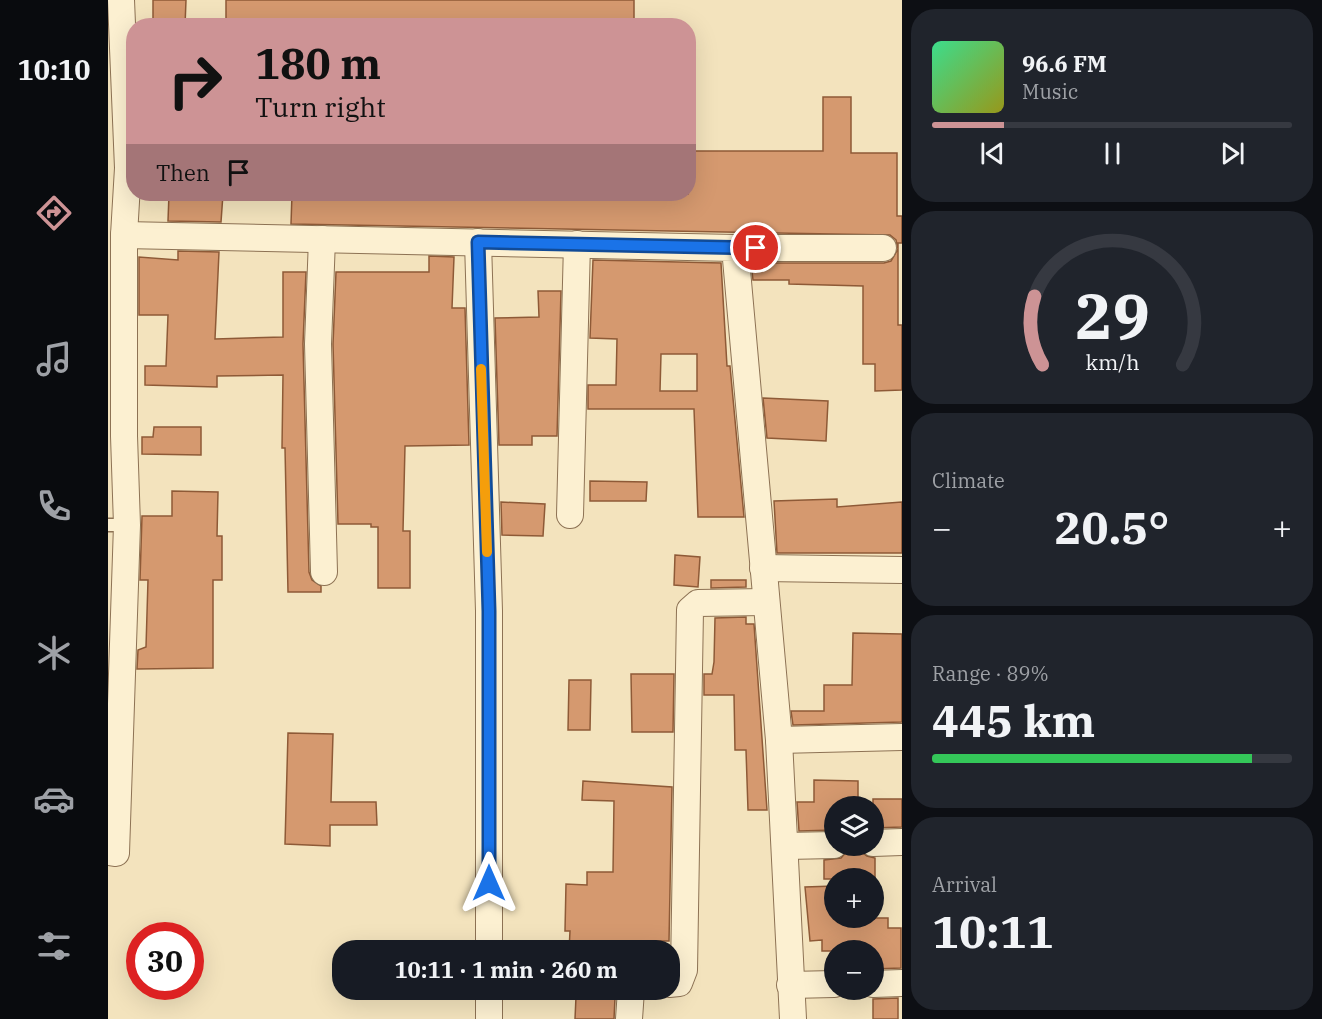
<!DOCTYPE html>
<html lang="en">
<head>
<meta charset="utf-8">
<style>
  body { margin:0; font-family:"IBM Plex Serif",serif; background:#20242c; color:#f1f3f6; height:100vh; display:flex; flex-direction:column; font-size:22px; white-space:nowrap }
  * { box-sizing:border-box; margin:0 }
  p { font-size:20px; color:#9ea1a6 }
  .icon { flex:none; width:33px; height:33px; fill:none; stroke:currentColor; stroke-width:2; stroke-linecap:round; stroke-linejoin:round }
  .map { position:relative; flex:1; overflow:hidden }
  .side { display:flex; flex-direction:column; gap:9px; padding:9px; background:#0d0f14; width:420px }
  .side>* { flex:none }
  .hud { position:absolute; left:18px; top:18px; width:570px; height:183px; border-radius:24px; box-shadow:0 6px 24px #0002; background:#cd9395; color:#111; overflow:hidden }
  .controls { position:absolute; left:716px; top:796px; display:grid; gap:12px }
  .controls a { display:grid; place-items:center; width:60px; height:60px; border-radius:50%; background:#171b24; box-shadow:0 6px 24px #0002; font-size:30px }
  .speed { position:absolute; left:18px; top:922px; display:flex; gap:12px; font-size:30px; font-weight:700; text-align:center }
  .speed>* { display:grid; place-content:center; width:78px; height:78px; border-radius:50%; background:#171b24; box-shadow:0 6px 24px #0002; line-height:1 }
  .speed .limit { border:9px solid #d22; background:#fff; color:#111 }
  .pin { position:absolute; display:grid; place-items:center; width:51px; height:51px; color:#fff; margin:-26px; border:3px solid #fff; border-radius:50%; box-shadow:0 2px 6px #0007 }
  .me { position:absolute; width:66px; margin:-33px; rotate:0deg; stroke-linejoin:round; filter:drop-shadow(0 0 4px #0008) }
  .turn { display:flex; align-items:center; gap:21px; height:126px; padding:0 30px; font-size:27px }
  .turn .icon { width:78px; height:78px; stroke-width:2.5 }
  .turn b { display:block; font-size:42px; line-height:51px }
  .then { display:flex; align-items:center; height:57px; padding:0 30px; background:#0003; gap:12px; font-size:22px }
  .big { font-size:45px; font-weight:700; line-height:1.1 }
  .side .widget { flex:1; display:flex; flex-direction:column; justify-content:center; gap:9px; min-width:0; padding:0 21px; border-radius:24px; background:#20242c }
  .side .dial { align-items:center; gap:0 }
  .dial svg { height:156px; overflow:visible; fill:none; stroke:#363941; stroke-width:7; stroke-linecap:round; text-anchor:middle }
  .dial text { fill:#f1f3f6; stroke:none }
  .song { display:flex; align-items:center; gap:18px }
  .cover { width:72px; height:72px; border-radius:9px; background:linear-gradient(135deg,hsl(150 70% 55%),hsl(60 70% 35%)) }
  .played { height:6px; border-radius:3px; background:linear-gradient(90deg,#cd9395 20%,#363941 20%) }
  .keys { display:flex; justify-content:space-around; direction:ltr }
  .heat { display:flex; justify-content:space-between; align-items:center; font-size:33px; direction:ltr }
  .charge { height:9px; border-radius:4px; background:linear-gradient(90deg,#34c759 89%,#363941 0) }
  .trip { position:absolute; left:224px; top:940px; width:348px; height:60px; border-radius:24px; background:#171b24; box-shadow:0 6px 24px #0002; font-weight:700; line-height:60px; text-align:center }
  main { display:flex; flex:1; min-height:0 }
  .tab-bar { display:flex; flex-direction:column; width:108px; justify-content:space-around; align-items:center; background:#090b0e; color:#9ea1a6 }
  .tab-bar .icon { width:42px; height:42px }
  .tab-bar .on { color:#cd9395 }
  .tab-bar b { font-size:27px; color:#f1f3f6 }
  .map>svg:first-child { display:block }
  .building { fill:#d5996f; stroke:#8e5a37; stroke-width:1.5; fill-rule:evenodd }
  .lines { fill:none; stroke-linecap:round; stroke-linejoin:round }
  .service-casing { stroke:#8d7254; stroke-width:15 }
  .minor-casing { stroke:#8d7254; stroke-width:28 }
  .service { stroke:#fcf0d1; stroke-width:12 }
  .minor { stroke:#fcf0d1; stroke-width:26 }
  .route-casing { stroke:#114b97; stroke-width:15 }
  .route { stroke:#1a73e8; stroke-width:10 }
  .slow { stroke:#f59e0b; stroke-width:10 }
</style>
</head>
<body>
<main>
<nav class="tab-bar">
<b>10:10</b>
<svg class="icon on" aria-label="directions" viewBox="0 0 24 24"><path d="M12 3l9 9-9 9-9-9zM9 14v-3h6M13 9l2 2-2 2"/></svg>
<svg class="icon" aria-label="music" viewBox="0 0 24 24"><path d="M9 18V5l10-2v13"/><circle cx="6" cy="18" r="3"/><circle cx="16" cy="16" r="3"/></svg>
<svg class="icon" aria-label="phone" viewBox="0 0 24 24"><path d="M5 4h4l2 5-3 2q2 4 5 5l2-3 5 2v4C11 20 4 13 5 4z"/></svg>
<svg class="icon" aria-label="climate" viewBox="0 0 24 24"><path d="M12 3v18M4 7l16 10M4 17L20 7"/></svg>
<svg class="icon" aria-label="car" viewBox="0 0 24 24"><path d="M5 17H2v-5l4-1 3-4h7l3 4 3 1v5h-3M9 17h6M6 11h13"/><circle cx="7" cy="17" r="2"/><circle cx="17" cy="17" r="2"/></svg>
<svg class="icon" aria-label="filters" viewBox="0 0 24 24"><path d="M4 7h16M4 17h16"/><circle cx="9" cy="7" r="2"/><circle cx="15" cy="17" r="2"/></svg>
</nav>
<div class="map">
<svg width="794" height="1019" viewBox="0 0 794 1019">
  <rect width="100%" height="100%" fill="#f3e3bd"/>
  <g class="building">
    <path d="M45,0h33l-1,26h-32z"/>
    <rect x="118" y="0" width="408" height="26"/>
    <path d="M715,97h28v56h46v63h5v27h-4v82h4v65l-27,1v-27h-12v-78l-74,-2v-4h-36l-2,-17h133l7,-2 7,-12 -2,-9 -6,-5 -599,-11 1,-30h396v-43h135z"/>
    <path d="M61,194h54l-2,28 -53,-1z"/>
    <path d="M70,251l41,1 -4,87 68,-2v-65h23l-3,72 6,228 3,8 9,6v6h-33l-3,-144h-3l1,-73 -66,1v11l-72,-2v-19h21l2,-51h-29v-58l39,3z"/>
    <path d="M321,256l25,1 -2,51h13l4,137 -64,1 -2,85h7v57h-32v-61h-7v-3h-33l-5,-180 3,-72h93z"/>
    <path d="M485,260l128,3 6,103h3l14,151h-46l-4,-108h-106v-24h28l1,-46 -27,-1zM553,354h36v37h-37z"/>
    <path d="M430,291h23l-4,145h-25v9h-33l-4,-127 44,-1z"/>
    <path d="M655,398l65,3 -2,40 -59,-3z"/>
    <path d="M46,427h47v28l-59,-1v-17h11z"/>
    <path d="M482,481l57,1 -1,19h-56z"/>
    <path d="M64,491l46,1 -1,44h5v44h-9v88l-76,1 1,-19 8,-3 2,-67h-8l2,-64h30z"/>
    <path d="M729,499v8l65,-5v51h-125l-3,-52z"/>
    <path d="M393,502l44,2 -2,32 -41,-1z"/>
    <path d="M567,555l25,2 -2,30 -24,-2z"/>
    <path d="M603,580h35v7l-35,1z"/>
    <path d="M638,617v7h8l13,186h-19l-2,-60h-11l-1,-55h-30v-21h8l2,-12 1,-44z"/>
    <path d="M745,633l49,1v88l-109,3 -2,-14h33v-26h28z"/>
    <path d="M523,674h43l-1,58h-41z"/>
    <path d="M461,680h22l-1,50h-22z"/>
    <path d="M180,733l45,1 -2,68h45l1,23h-47v21l-45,-2z"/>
    <path d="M706,780l44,1v26h-24v23l-35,1 -2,-29h17z"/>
    <path d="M475,781l89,6 -3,154h-31v10h-69l1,-20h-5l1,-47 21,1v-13h26l1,-71 -32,-1z"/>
    <path d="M765,799h29v28l-29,1z"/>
    <path d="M739,851h13l7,5 8,2v21h-51v-19l17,-2z"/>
    <path d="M726,886v32h54v10h13v40l-28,1v-18h-51v-11l-12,1 -5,-54z"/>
    <path d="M468,997l39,1 -1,21h-39z"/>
    <path d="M790,998v21h-25v-20z"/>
  </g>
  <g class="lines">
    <g class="service-casing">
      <path id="service" d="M0,525h19"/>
    </g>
    <g class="minor-casing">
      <g id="minor">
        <path d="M16,235l611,13 44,492 14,279"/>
        <path d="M214,239l-4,105 6,228"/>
        <path d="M370,242l11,369v340"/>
        <path d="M627,248h148"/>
        <path d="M462,515l7,-271"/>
        <path d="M655,568l139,2"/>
        <path d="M671,740l123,-3"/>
        <path d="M765,843l29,-1"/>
        <path d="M678,846l48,-1"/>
        <path d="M0,852l8,1 11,-328 -3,-89v-201l4,-67 -7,-168"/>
        <path d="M561,984l10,-1 5,-13 6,-360 8,-7 68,-1"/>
        <path d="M765,984l29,-1"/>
        <path d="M682,985l44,-1"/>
        <path d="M381,990v29"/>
        <path d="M521,1019l2,-29"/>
      </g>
    </g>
    <use href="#service" class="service"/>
    <use href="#minor" class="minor"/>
  </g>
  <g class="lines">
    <g class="route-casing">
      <path id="route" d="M381,883v-272l-11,-369 278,6"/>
    </g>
    <use href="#route" class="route"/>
    <path class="slow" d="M373,369l6,183"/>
  </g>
</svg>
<div class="controls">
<a><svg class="icon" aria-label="layers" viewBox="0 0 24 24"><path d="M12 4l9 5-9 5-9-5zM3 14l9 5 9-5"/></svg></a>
<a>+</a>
<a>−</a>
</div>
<div class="speed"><div class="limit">30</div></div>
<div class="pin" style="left:648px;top:248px;background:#d93025"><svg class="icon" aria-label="arrive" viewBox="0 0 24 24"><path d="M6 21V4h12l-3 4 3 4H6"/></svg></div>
<svg class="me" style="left:381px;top:883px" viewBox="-20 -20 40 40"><path d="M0-17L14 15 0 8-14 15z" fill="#1a73e8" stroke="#fff" stroke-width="4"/></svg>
<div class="trip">10:11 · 1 min · 260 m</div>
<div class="hud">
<div class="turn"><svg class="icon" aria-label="right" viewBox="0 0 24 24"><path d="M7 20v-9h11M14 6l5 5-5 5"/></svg><div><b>180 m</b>Turn right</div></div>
<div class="then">Then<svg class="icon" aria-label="arrive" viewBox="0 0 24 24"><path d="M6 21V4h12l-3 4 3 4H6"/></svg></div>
</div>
</div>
<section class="side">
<div class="widget">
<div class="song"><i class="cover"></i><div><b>96.6 FM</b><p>Music</p></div></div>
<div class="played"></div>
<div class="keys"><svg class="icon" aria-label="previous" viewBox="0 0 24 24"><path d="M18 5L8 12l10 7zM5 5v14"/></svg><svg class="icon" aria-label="pause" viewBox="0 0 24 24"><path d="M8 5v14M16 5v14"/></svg><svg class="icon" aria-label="next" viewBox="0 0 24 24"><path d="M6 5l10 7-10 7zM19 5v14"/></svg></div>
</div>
<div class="widget dial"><svg viewBox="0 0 100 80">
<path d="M14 69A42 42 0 1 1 86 69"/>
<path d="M14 69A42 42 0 0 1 10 34" stroke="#cd9395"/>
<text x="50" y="56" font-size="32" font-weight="700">29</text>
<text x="50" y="72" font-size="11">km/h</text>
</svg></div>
<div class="widget"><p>Climate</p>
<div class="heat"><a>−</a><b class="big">20.5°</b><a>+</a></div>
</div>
<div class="widget"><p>Range · 89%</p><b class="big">445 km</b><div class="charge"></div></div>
<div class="widget"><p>Arrival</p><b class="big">10:11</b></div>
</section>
</main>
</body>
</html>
